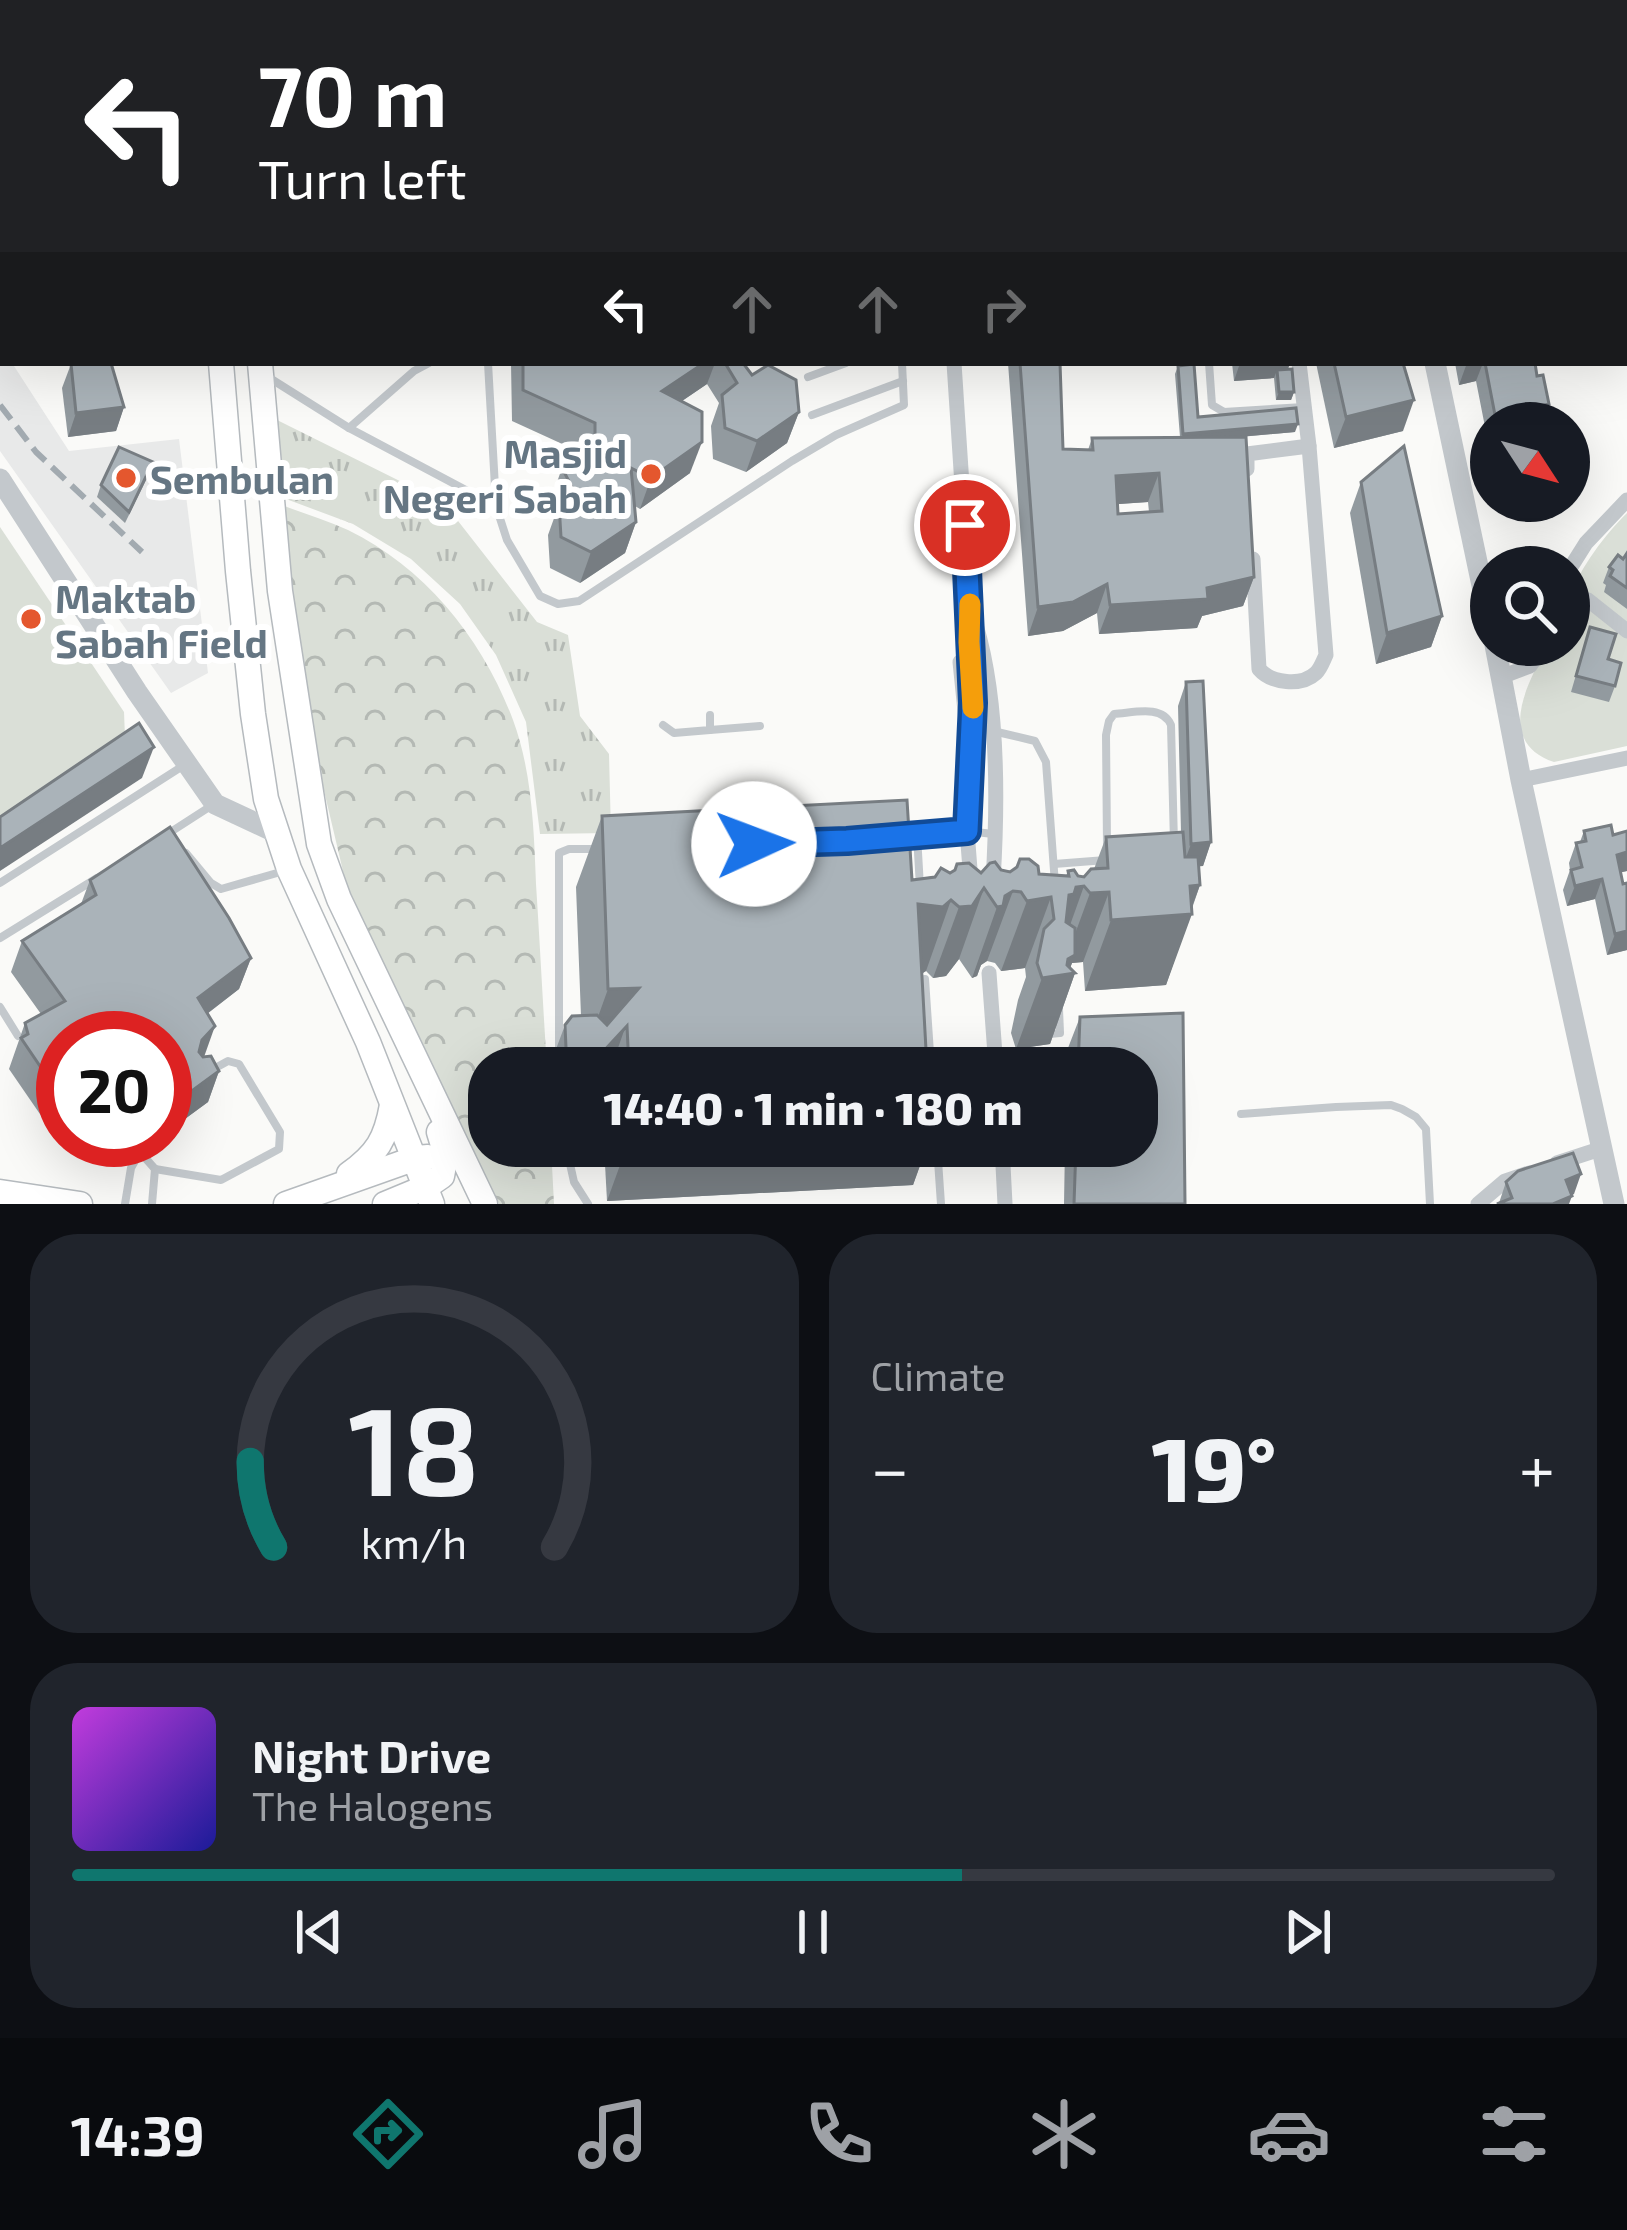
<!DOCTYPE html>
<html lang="en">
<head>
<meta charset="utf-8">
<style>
  body { margin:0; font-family:"Exo 2",sans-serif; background:#20242c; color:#f1f3f6; height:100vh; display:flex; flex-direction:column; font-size:45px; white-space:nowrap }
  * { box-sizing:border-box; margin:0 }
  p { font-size:39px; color:#9ea1a6 }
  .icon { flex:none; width:66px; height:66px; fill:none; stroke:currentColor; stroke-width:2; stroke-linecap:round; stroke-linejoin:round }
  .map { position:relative; height:1204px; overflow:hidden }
  .drawer { display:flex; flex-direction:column; gap:30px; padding:30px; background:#0d0f14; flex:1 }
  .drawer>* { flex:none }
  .hud { position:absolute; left:0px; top:0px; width:1629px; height:366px; box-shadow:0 12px 48px #0002; background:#202124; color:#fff; overflow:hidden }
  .needle { width:78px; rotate:126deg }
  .fabs { position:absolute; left:1470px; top:402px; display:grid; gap:24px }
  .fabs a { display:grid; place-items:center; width:120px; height:120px; border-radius:50%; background:#171b24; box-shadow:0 12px 48px #0002; font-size:60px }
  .speed { position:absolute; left:36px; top:1011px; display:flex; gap:24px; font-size:60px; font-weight:700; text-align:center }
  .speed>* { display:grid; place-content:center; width:156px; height:156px; border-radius:50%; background:#171b24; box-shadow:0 12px 48px #0002; line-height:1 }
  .speed .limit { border:18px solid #d22; background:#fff; color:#111 }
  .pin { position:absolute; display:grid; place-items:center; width:102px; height:102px; color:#fff; margin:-51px; border:6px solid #fff; border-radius:50%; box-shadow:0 3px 12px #0007 }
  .me { position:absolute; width:132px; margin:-66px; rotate:88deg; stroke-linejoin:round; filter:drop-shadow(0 0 9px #0008) }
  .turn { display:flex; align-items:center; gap:42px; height:252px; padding:0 60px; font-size:54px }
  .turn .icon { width:156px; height:156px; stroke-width:2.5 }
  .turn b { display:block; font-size:84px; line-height:102px }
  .lanes { display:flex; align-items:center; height:114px; padding:0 60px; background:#0003; justify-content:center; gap:60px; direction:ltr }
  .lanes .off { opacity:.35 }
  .big { font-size:90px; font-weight:800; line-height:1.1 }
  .drawer .tile { flex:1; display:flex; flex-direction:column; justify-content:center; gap:18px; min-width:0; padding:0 42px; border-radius:48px; background:#20242c }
  .drawer .dial { align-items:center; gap:0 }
  .dial svg { height:312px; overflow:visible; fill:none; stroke:#363941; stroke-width:7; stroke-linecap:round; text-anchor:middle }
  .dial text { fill:#f1f3f6; stroke:none }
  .song { display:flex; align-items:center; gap:36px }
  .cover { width:144px; height:144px; border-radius:18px; background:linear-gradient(135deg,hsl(290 70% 55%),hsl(240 70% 35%)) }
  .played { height:12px; border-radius:6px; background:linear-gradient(90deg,#0f766e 60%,#363941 60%) }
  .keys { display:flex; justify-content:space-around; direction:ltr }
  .heat { display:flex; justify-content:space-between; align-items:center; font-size:66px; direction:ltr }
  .drawer .tiles { flex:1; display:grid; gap:30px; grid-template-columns:1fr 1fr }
  .tile:last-child { grid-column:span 2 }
  .trip { position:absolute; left:468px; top:1047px; width:690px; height:120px; border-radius:48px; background:#171b24; box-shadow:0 12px 48px #0002; font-weight:800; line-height:120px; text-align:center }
  .menu { display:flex; height:192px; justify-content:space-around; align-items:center; background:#090b0e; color:#9ea1a6 }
  .menu .icon { width:84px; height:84px }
  .menu .current { color:#0f766e }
  .menu b { font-size:54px; color:#f1f3f6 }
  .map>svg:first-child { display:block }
  .built { fill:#e8e9e9 }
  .grass { fill:url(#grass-tufts) }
  .park { fill:url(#park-crowns) }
  .garden { fill:#dadfd7 }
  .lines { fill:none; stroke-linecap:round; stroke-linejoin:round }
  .stream { stroke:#bbc7cb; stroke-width:6 }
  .primary-casing { stroke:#b5babe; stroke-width:27 }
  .service { stroke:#c3c8cc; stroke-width:8 }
  .minor { stroke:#c3c8cc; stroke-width:15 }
  .tertiary { stroke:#c3c8cc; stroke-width:21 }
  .primary { stroke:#fff; stroke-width:24 }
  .rail { stroke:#a2aab0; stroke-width:6; stroke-dasharray:18 9; stroke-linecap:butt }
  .wall { fill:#929a9f; fill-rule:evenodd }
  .shaded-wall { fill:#777d82 }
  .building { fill:#aab3b9; stroke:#777d82; stroke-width:3; fill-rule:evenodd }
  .route-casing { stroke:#114b97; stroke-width:30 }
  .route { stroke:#1a73e8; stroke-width:21 }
  .slow { stroke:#f59e0b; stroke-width:21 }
  .poi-dot { fill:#e4572e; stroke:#fff; stroke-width:4.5 }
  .labels { text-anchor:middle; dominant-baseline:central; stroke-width:12; stroke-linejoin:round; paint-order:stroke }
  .poi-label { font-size:39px; font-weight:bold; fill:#657683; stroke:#fff; text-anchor:start }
</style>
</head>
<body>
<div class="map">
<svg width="1627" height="1204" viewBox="0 0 1627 1204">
  <defs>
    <pattern id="grass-tufts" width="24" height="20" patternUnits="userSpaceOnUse" patternTransform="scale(3)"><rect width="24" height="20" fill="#dadfd7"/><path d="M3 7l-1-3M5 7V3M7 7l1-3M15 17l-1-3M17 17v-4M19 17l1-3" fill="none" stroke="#b4b9b4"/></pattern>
    <pattern id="park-crowns" width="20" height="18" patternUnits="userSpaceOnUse" patternTransform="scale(3)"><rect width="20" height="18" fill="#dadfd7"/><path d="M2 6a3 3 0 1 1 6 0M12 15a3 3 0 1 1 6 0" fill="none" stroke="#b4b9b4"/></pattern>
  </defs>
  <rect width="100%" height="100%" fill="#fafaf8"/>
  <path class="built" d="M0,344l3,5v14h9l57,88 110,-12 29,234 -37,20 -171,-242z"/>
  <path class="grass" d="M273,418l171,85 93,119 31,13 12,81 29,38 2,79 -71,1 -14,-112 -30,-67 -36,-51 -49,-45 -58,-35 -75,-28z"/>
  <path class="park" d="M279,504c23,9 47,16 69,26 78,38 135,110 165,190 19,51 21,110 23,164 4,61 7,123 11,184h-58v78h62l3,58h-55l-144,-282 -50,-212z"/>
  <g class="garden">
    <path d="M1627,513v55l-20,18 20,23v137l-73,16c-60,-21 -26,-79 -6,-117h21c0,-16 -3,-35 2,-50 8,-26 36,-63 56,-82z"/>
    <path d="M0,527l124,185 1,25 -125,79z"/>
  </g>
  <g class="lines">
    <g class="stream">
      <path d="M517,0l3,3"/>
      <path d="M532,3l27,-2"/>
    </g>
    <g class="primary-casing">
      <g id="primary">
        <path d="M265,0l4,3"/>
        <path d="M1036,0l6,3"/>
        <path d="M101,3l3,-3"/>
        <path d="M138,3l2,-3"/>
        <path d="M911,3l28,-3"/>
        <path d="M959,3l3,-3"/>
        <path d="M1331,3l39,-3"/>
        <path d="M0,53l3,-1"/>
        <path d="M0,104h3"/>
        <path d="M221,363l17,208 15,143 13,85 23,70 79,173 64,162"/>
        <path d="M260,363l20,228 39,253 20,55 146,305"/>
        <path d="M349,1174c28,-20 37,-35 43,-69"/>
        <path d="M0,1192l80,12"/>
        <path d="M286,1204l130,-46 12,-1"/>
        <path d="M385,1204l41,-17 16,-11 4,-21 -7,-23"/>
      </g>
    </g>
    <g class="service">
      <path d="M420,0l1,3"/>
      <path d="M1208,3l1,-3"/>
      <path d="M1626,100l1,-1"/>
      <path d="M0,226l3,16"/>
      <path d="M488,363l8,142"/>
      <path d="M1209,363l3,42 12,7 80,-5"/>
      <path d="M268,377l81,51 147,78 11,34 33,56 18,8 21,-3 213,-140 44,-26 68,-30 -2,-42"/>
      <path d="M808,377l38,-14"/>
      <path d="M812,415l91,-34"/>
      <path d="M349,428l65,-57 15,-8"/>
      <path d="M663,725l11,8 36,-3v-15"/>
      <path d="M710,730l50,-4"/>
      <path d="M993,731l42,10 11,21 9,122"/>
      <path d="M166,835l48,-31"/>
      <path d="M917,835l3,52"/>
      <path d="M902,836l65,-5 26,3"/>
      <path d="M1107,845l-1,-110 3,-14 5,-7c19,-1 48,-10 57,11l3,118"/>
      <path d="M186,853l25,30 10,6 63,-18"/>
      <path d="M1054,864l52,-4"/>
      <path d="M0,883l186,-119"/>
      <path d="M0,938l97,-60"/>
      <path d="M925,979l6,89"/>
      <path d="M0,1007l18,29"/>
      <path d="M1049,1034l11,-1 -1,-24"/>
      <path d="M559,1068v-215l10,-4h31"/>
      <path d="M1241,1114l95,-7 55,-2 11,4 14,8 10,12 4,75"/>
      <path d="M141,1140l-1,12 15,17 66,11 58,-31 1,-17 -41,-68 -11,-3 -20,11"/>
      <path d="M566,1146l8,36 14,22"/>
      <path d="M937,1146l4,58"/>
      <path d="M125,1204l6,-36 9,-16"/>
      <path d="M152,1204l3,-35"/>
    </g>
    <g class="minor">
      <path d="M497,0v3"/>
      <path d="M890,0v3"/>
      <path d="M1626,156h1"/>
      <path d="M954,363l16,244 -1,35 4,61 -6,128 4,51"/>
      <path d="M1247,469v-15l62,-8"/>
      <path d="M1253,559l6,110c12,14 42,18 57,4 5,-5 7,-12 10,-18l-17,-209 -10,-83"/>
      <path d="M1569,570l17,-27 41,-43"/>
      <path d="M1569,595l19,5 39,31"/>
      <path d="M976,625c23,77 22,175 17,256"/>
      <path d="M960,662l6,59"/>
      <path d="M1501,677l29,-11 15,-21"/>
      <path d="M1521,780l106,-22"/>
      <path d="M989,973l7,95"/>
      <path d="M1002,1146l3,58"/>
      <path d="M1557,1163l43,-14"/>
      <path d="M1478,1204l27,-23 24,-8"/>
    </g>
    <g class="tertiary">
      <path d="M1435,363l56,265"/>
      <path d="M0,479l137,213 78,112 62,29"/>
      <path d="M1495,645l26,135 93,424"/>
    </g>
    <use href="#primary" class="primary"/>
    <path class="rail" d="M0,405l36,47 106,100"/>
  </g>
  <g class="wall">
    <path d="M511,363h232l9,12 47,37 -12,31 -41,29 -33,-13 -2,-33 8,-23 -12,-19 -25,17 8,72 -50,36 -5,-3 1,16 -11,31 -45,30 -30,-15 -2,-33 9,-25 -6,-11 11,-31 20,-15 -70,-32z"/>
    <path d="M1008,363h52l3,86 25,1 4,-12 88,-1 -5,-63 3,-8 20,51 97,15 -55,5 14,140 -11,29 -41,10 -5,12 -98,6 -2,-21 -34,18 -35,5zM1148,502l1,10 -31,2v-10z"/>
    <path d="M1232,363h58l-2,6 6,23 -3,8h-15l-2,-22 -40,3z"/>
    <path d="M1316,363h87v68l-69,17z"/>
    <path d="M1455,363h80l2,13 12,28 -7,19h-51v13l-4,1 -11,-56 -17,4z"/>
    <path d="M71,364l53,43 -8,24 -48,6 -6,-49z"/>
    <path d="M1491,458v31h-6l-4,-14 6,-16z"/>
    <path d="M153,462l-4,12 -24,49 -28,-26 4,-12z"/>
    <path d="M1361,482l81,134 -11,31 -55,17 -26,-151z"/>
    <path d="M1627,553v56l-23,-17 2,-7 -3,-2 6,-16 14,-8z"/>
    <path d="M1590,627l25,59 -6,16 -38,-10z"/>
    <path d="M1186,682l25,160 -8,24h-5l2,19 -34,100 -81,6 -2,-29 -11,1 -2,5 5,5 -25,71 -34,5 -5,-16 7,-33 8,-23 -1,-9 -24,3 -6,-8 -8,-2 -6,4 -4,11 -5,2 -13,-19 -13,17 -13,2 -7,-7 -4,2 5,95h-378l16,-43 16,-9 -5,-129 26,-71 310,64 38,-7h31l20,-3 65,6 2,-5 16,6 10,-8 12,-32 75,-5 -3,-126z"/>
    <path d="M1584,831l29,4 14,-4v40l-6,1 6,78 -20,5 -12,-56 -28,7 -4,-16 7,-20 -1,-7 7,-20 4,-1z"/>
    <path d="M90,880l161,78 -12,31 -32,25 -3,43 15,14 -11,31 -30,22 -13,-20v-66h-102v102h16l-15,9 -55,-80 16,-46 16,-9 -30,-42 11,-31 59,-37z"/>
    <path d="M1183,1013l2,191h-121l1,-58h72v-78h-69v-20l12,-31z"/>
    <path d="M604,1146h323l-14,39 -306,16z"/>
    <path d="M1506,1182l68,12 -75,9z"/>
  </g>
  <g class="shaded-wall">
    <path d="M3,171v17l-3,1v-17z"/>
    <path d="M704,363h11l-8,21 -56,38 11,-31z"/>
    <path d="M1240,363h50l-5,14 -8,-7 -3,8 -40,3z"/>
    <path d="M1467,363h16l-7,18 -17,4z"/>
    <path d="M1279,392h15l-3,8h-15z"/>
    <path d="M1414,400l-11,31 -69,17 12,-31z"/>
    <path d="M1549,404l-7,19h-50l3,-8z"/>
    <path d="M124,407l-8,24 -48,6 8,-24z"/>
    <path d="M799,412l-12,31 -41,29 11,-31z"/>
    <path d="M1298,424l-3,8 -115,10 3,-8z"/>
    <path d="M702,442l-12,31 -50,36 11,-31z"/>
    <path d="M1159,473l-11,29 -43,3 11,-29z"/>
    <path d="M636,522l-11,31 -45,30 11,-31z"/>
    <path d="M1254,577l-11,29 -41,10 -5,12 -98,6 11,-29 97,-17z"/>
    <path d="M1107,584l-10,29 -34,18 -35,5 10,-29z"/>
    <path d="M1442,616l-11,31 -55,17 11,-31z"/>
    <path d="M154,747l-12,31 -142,93v-23z"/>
    <path d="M1211,842l-8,24 -21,2 9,-24z"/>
    <path d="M1627,852v19l-18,4 8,-20z"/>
    <path d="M1602,879l-7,20 -28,7 8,-20z"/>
    <path d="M1200,885l-11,30 3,-1 -26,71 -81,6 26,-71 79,-34z"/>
    <path d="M1084,886l-25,70 10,-61 7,-8z"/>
    <path d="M984,888l-25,71 -13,17 -13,2 26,-71z"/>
    <path d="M1013,891l-26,70 -6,4 -4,11 -5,2 25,-71 8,-11z"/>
    <path d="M1109,892l-26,70 -11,1 -4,11 7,-1 -25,71 -34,5 26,-71 22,-14 26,-71z"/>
    <path d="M1051,897l-26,71 -24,3 26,-70z"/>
    <path d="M951,900l-25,71 -9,6 1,-73z"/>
    <path d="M1627,931v19l-20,5 8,-21z"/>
    <path d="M251,958l-12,31 -52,40 11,-31z"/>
    <path d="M639,988l-28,80h-41l4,-11 10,-1 24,-67z"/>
    <path d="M215,1026l-11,31 -14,14 12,-31z"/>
    <path d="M219,1071l-11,31 -30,22 11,-31z"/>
    <path d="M67,1140h12l-15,9z"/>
    <path d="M627,1146h300l-14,39 -306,16z"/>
    <path d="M1581,1174l-7,20 -16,7 8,-21z"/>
    <path d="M1572,1196l-3,8h-16z"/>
  </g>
  <g class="building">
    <path d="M3,133v38l-3,1v-38z"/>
    <path d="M1626,156h1l-1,62z"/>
    <path d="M78,363h33l13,44 -48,6 -5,-49z"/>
    <path d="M523,363h181l-42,28 40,21v30l-51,36 -20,-10 5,54 -45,30 -30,-15 -2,-33 15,-13 -12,-23 33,-25v-20l-72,-33z"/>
    <path d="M725,363h18l9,12 16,-10 28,15 3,32 -42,29 -32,-13 -3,-33 15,-12z"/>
    <path d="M1020,363h40l3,86 30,1 -1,-12 154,-1 8,140 -47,11 1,11 -98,6 -3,-21 -34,18 -35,5zM1159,473l3,38 -44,3 -2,-38z"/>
    <path d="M1334,363h69l11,37 -68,17z"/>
    <path d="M1485,363h50l2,13 6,-1 6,29 -54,11z"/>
    <path d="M1194,364l4,53 98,-9 2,16 -115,10 -5,-68z"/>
    <path d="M1292,369l2,23h-15l-2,-22z"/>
    <path d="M1404,446l38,170 -55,17 -26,-151z"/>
    <path d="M119,447l34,15 -24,50 -28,-27z"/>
    <path d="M1627,553v35l-17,-12 3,-6 -4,-3 9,-12 5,4z"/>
    <path d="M1590,627l26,7 -8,25 13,4 -6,23 -39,-10z"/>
    <path d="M1203,681l8,161 -20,2 -5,-162z"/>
    <path d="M139,723l15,24 -154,101v-31z"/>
    <path d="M907,800l5,80 23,-3 6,-9 9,5 5,-3 2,-6 12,-1 12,10 9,-10 5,-1 6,8 9,2 7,-5 3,-8h9l9,7 1,8 30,2 -1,-5 6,-1 4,6 6,1 7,-8 17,-1 -2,-31 77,-5 2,25h13l2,28 -10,1 2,28 -81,6 -2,-28 -19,1 -6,-7 -8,1 -2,7 -5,1 -3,27 9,6v27l-7,4 -1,6 8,8 -33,5 -5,-15 7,-34 10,-10 -3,-22 -24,4 -6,-9 -8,-1 -8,5 -2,10 -6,1 -13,-19 -12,18 -13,1 -8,-7 -8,7 -25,-3 9,164h-298l-2,-42 -27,29 -26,2 -8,-9 -1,-23 7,-9 25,-1 10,10 32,-37 -31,1 -6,-173z"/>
    <path d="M1611,825l2,10 14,-4v21l-10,3 6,29 4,-1v48l-12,3 -13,-55 -27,7 -4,-16 11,-3 -6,-24 10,-2 -2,-10z"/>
    <path d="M170,827l59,91 22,40 -53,40 17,28 -13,14 -3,12 4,5 8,-1 8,15 -30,22 -20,-32 -4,2v-25h-102v62l-42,-62 7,-4 -3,-11 40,-22 -43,-60 74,-46 -6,-15z"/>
    <path d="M1183,1013l2,191h-111l2,-58h61v-78h-59l2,-51z"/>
    <path d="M1573,1153l8,21 -15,6 6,16 -19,8h-56l15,-6 -6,-16 12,-11z"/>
  </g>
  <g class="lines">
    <g class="route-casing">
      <path id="route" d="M754,844l93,-3 120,-10 6,-128 -8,-178"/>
    </g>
    <use href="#route" class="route"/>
    <path class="slow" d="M970,604l-1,38 4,66"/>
  </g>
  <g class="poi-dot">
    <circle cx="651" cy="474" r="12"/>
    <circle cx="126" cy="478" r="12"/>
    <circle cx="31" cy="619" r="12"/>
  </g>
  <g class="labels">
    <g class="poi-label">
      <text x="627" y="452" text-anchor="end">Masjid<tspan x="627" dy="45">Negeri Sabah</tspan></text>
      <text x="150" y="478">Sembulan</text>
      <text x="55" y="597">Maktab<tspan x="55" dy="45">Sabah Field</tspan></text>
    </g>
  </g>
</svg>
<div class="fabs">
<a><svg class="needle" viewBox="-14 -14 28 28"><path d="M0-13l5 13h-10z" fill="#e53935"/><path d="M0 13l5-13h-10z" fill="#9ea1a6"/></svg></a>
<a><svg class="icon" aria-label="search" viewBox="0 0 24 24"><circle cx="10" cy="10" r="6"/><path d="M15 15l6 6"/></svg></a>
</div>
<div class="speed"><div class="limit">20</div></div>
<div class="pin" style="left:965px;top:525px;background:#d93025"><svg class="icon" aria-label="arrive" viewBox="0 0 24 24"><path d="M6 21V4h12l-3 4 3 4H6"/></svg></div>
<svg class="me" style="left:754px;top:844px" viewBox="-20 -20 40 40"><circle r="19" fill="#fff"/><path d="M0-13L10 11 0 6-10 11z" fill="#1a73e8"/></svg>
<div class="trip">14:40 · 1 min · 180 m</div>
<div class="hud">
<div class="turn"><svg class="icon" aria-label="left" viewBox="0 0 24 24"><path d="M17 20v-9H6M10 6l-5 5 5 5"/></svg><div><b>70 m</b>Turn left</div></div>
<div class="lanes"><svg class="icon" aria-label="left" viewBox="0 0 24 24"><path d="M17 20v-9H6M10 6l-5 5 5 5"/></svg><svg class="icon off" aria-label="ahead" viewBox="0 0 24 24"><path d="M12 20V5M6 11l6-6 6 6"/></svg><svg class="icon off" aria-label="ahead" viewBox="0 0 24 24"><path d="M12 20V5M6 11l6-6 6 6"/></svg><svg class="icon off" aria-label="right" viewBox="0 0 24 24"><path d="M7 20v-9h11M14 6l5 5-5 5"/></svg></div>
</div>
</div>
<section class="drawer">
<div class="tiles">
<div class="tile dial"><svg viewBox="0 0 100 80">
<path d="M14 69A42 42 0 1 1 86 69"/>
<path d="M14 69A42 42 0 0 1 8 47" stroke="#0f766e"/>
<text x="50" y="56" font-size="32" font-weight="700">18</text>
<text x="50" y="72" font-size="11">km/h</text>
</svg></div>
<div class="tile"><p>Climate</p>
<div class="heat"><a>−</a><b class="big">19°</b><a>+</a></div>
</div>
<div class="tile">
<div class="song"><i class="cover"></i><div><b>Night Drive</b><p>The Halogens</p></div></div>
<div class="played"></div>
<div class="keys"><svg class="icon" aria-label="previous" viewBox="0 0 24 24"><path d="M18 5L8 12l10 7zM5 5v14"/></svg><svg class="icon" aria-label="pause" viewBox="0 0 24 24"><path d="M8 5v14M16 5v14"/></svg><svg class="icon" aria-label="next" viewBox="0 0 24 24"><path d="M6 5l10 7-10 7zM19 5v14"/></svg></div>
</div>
</div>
</section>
<nav class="menu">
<b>14:39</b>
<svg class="icon current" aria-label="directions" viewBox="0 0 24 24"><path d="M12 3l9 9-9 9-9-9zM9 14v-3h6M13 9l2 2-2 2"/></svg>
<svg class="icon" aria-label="music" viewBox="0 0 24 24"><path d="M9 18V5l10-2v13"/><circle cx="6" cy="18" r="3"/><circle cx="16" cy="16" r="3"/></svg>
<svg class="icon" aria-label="phone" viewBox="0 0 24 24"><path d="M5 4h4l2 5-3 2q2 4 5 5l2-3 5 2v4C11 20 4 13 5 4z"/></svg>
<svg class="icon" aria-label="climate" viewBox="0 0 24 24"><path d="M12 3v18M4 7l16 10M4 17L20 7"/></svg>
<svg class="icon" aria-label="car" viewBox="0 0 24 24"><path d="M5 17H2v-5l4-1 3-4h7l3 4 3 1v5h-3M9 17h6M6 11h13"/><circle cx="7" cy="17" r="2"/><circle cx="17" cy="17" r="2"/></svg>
<svg class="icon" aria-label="filters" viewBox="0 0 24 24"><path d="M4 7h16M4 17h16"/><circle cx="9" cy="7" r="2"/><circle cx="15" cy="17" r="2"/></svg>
</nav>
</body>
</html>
